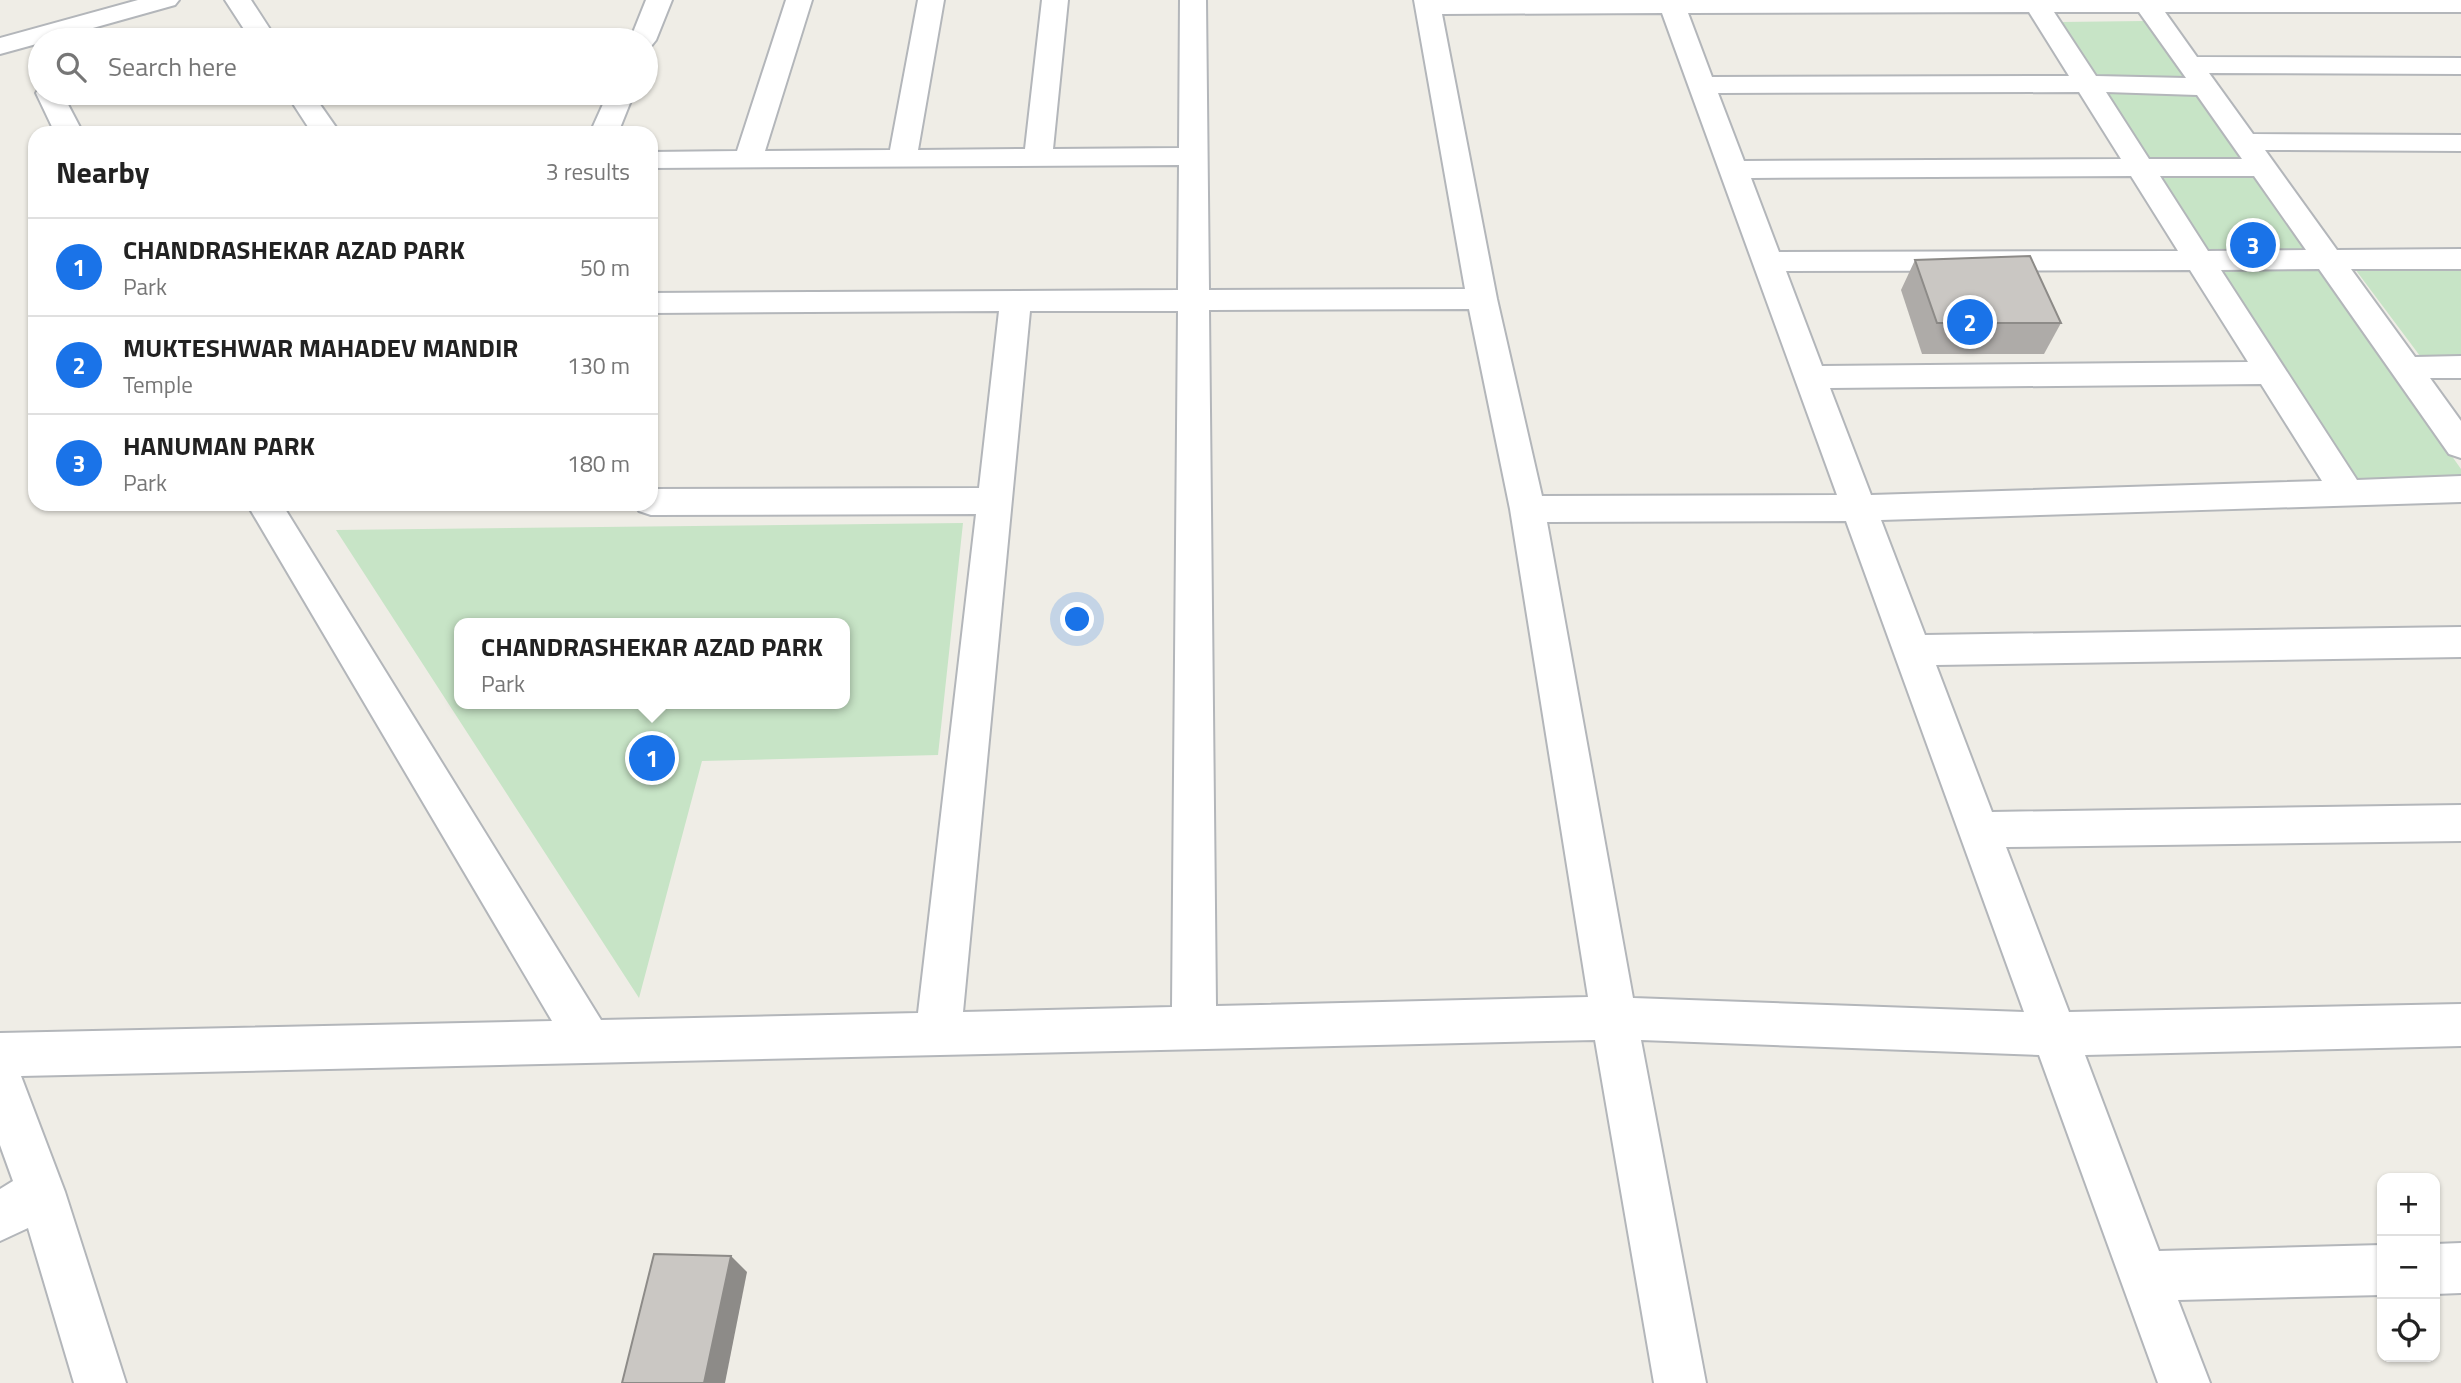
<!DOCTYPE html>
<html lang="en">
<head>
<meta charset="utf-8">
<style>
  body { margin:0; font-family:"Titillium Web",sans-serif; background:#f2f2f2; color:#222 }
  .controls { position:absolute; right:21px; bottom:21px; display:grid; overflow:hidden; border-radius:14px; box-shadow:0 2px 5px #0004 }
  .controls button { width:63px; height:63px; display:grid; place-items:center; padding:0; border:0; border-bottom:2px solid #e0e0e0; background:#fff; color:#222; font:35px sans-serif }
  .you { position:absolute; left:1078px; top:620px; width:24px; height:24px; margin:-18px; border:5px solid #fff; border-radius:50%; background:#1a73e8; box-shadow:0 0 0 10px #1a73e833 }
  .badge { display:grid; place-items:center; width:46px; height:46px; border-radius:50%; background:#1a73e8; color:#fff; font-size:23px; font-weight:700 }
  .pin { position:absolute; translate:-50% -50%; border:4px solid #fff; box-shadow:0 2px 7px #0006 }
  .popup { position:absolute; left:454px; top:618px; width:396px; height:91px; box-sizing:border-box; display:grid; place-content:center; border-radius:14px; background:#fff; filter:drop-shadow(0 2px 5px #0005); font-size:23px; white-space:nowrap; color:#767676 }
  .popup b { font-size:26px; color:#222 }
  .popup::after { content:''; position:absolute; left:50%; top:100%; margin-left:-14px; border:14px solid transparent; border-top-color:#fff }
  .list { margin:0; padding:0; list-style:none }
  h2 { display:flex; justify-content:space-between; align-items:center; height:91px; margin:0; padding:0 28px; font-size:30px }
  h2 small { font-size:23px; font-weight:400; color:#767676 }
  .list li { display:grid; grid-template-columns:46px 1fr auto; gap:21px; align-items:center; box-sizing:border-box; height:98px; padding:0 28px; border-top:2px solid #e0e0e0 }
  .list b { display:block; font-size:26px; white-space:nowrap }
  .list p { margin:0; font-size:23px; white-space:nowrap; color:#767676 }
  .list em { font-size:23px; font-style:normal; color:#767676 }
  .icon { flex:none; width:38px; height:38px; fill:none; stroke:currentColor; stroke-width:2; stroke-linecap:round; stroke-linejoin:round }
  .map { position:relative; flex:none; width:2461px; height:1383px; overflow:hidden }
  .search { position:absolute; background:#fff; box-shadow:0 2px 5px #0004; left:28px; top:28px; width:630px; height:77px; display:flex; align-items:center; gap:18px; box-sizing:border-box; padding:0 24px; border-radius:38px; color:#767676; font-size:26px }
  .panel { position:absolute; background:#fff; box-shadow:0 2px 5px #0004; left:28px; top:126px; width:630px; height:385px; border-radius:21px }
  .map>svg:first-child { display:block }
</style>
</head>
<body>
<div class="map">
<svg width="2461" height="1383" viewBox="0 0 2461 1383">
  <rect width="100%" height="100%" fill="#efede6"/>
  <path fill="#c7e4c6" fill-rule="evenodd" d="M2145,21l316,448v9h-107l-294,-456z
    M2461,268v88h-41l-65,-87z
    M963,523l-25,232 -236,6 -63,237 -303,-468zM460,623h384v81h-384z"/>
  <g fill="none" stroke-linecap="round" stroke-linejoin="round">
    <defs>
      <path id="street" d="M138,0h41l-4,5 -125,35h-10v3l-40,11v-16z
        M225,0h26l26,40h-26z
        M646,0h26l-16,40 -4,5 -6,2v-7h-16z
        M786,0h26l-47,151 125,-1 28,-150h26l-26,150 107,-1 17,-149h26l-15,149 126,-1 1,-148h26l3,290 256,-1 -51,-289h1047v12h-296l32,45 264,1v16l-252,-1 44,61 208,1v16l-196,-1 72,100 124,-1v20h-110l64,88 46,-1v22h-31l31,43v37l-12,-4 -130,-185 -98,1 136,210 104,-4v26l-580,18 44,115 536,-8v30l-525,8 56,147 469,-7v36l-455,6 63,165 392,-8v42l-376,9 74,196 223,-6v50l-204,5 32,83h-52l-119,-328 -398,-15 65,343h-52l-59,-343 -1574,36 44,116 61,191h-52l-46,-155 -28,13v-52l13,-8 -13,-36v-112l552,-12 -305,-517h35l319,516 317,-7 58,-499 -325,1 -12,-4 -4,-7h16v-15l328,-1 20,-177 -348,2v-20l527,-3 1,-125 -528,3v-16l86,-1zM2029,12l40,64 -357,1 -24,-64zM2054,12h85l47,66 -90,-2zM1662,13l175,482 -295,1 -45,-197 -55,-285zM2079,92l42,67 -377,2 -26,-68zM2106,92l91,3 45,64h-93zM2131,176l47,75 -399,1 -28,-74zM2160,176h94l52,74 -98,1zM2190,270l58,92 -426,4 -36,-95zM1469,309l41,200 78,488 -372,9 -7,-696zM1030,311h148l-6,696 -209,5zM2261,384l61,97 -451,14 -41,-107zM1846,521l178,491 -391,-14 -86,-476z
        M40,87v6h22l21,40h-28l-19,-40z
        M286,93h26l28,40h-28z
        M608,93h26l-16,40h-28z
        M2461,1243v50l-26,1v-50z"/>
    </defs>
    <use href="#street" stroke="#b3b6ba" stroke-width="4"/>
    <use href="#street" fill="#fff" fill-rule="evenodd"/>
  </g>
  <path fill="#aeaba8" d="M1915,260l146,63 -17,31h-122l-21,-64z"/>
  <path fill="#8d8b88" d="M731,1256l16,16 -22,111h-21z"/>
  <path fill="#cac7c3" stroke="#8d8b88" stroke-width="2" d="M2030,256l31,67h-124l-22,-63z
    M654,1254l77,2 -27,127h-82z"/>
</svg>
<div class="controls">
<button>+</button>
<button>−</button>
<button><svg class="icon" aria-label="locate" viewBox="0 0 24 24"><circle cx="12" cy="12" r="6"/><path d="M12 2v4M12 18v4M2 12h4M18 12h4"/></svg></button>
</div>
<div class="you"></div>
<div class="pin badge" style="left:652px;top:758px">1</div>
<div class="popup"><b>CHANDRASHEKAR AZAD PARK</b>Park</div>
<div class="pin badge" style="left:1970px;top:322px">2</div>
<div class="pin badge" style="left:2253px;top:245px">3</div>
<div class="search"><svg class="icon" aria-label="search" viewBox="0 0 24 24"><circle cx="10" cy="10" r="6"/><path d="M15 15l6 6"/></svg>Search here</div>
<section class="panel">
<h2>Nearby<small>3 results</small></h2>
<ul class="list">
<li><span class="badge">1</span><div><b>CHANDRASHEKAR AZAD PARK</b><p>Park</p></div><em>50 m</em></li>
<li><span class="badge">2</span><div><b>MUKTESHWAR MAHADEV MANDIR</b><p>Temple</p></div><em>130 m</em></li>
<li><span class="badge">3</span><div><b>HANUMAN PARK</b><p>Park</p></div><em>180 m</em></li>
</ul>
</section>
</div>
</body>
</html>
